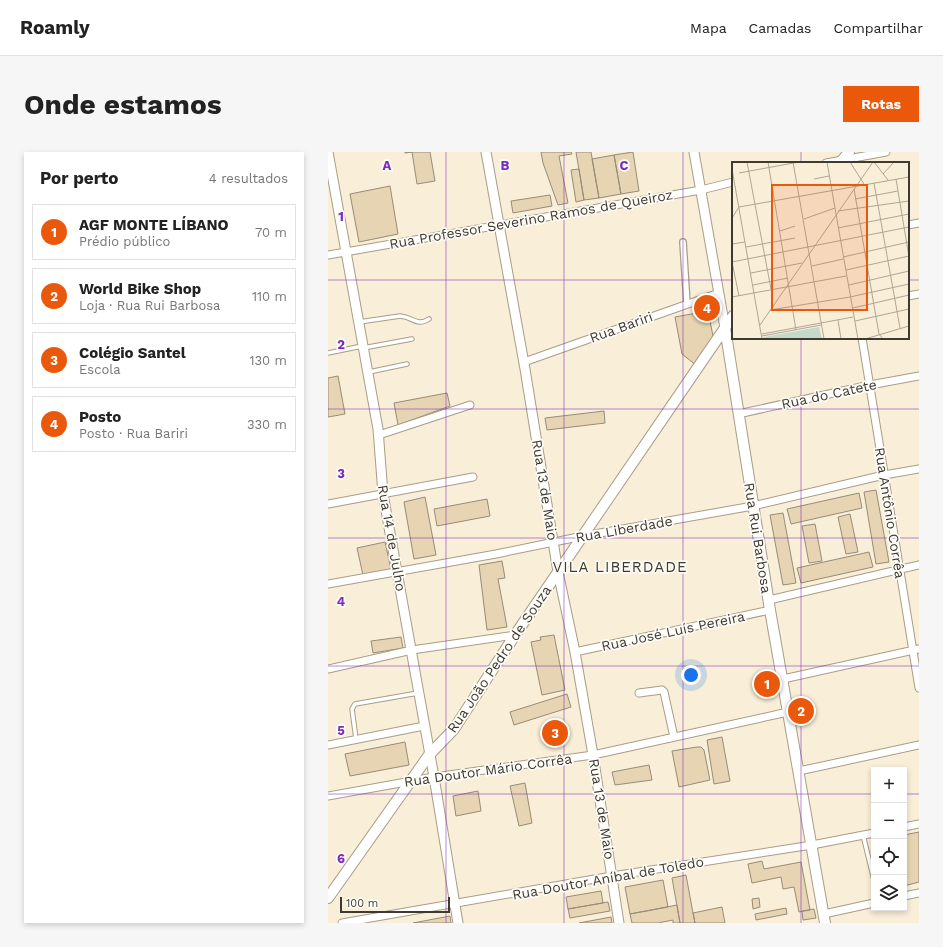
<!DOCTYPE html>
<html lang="pt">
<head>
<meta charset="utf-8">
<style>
  body { margin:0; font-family:"Work Sans",sans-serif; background:#f6f6f6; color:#222 }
  .controls { position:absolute; right:12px; bottom:12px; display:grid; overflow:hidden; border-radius:0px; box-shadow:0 2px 6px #0003 }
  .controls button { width:36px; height:36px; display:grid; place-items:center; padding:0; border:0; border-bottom:1px solid #e0e0e0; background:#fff; color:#222; font:20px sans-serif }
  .scale { position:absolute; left:12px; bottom:10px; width:110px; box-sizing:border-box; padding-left:4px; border:2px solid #3e3931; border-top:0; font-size:11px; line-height:14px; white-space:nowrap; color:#3e3931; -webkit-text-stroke:3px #fefcf7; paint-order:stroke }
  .you { position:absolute; left:363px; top:523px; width:14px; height:14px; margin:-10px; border:3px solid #fff; border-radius:50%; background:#1a73e8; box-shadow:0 0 0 6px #1a73e833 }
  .badge { display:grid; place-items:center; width:26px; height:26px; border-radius:50%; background:#ea580c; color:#fff; font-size:13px; font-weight:700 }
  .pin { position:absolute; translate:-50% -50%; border:2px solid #fff; box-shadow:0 1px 4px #0006 }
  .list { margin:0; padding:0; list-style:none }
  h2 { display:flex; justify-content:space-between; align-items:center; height:52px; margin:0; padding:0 16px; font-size:17px }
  h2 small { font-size:13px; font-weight:400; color:#767676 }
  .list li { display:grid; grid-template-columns:26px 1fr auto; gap:12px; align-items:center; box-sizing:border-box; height:56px; margin:0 8px 8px; padding:0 8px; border:1px solid #e0e0e0; border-radius:0px }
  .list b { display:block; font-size:15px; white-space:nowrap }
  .list p { margin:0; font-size:13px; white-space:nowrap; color:#767676 }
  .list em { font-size:13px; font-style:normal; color:#767676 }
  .icon { flex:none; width:22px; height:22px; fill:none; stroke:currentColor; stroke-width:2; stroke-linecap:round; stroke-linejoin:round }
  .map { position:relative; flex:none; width:591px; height:771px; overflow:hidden; border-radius:0px }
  header { display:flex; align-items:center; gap:24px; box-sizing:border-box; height:56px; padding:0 20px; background:#fff; border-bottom:1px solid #e0e0e0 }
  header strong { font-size:19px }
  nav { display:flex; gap:22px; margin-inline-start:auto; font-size:14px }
  .intro { display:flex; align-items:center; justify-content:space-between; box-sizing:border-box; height:96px; padding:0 24px }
  h1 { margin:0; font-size:28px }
  .button { padding:10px 18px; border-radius:0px; background:#ea580c; color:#fff; font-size:14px; font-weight:700 }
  main { display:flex; gap:24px; padding:0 24px }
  aside { flex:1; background:#fff; border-radius:0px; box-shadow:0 2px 6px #0003 }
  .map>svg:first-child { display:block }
</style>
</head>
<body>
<header>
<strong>Roamly</strong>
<nav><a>Mapa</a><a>Camadas</a><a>Compartilhar</a></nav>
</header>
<div class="intro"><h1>Onde estamos</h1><a class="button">Rotas</a></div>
<main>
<aside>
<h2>Por perto<small>4 resultados</small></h2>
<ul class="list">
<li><span class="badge">1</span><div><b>AGF MONTE LÍBANO</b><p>Prédio público</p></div><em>70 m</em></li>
<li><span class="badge">2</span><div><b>World Bike Shop</b><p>Loja · Rua Rui Barbosa</p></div><em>110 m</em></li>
<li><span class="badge">3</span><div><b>Colégio Santel</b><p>Escola</p></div><em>130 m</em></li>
<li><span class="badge">4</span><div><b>Posto</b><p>Posto · Rua Bariri</p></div><em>330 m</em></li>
</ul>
</aside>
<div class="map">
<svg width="591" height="771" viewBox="0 0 591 771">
  <rect width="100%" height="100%" fill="#f9eed8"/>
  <path fill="#e7d4b2" stroke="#968c78" d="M77,0h25l5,29 -18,3 -5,-32 -7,1z
    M213,0h30l1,2 -13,2 9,47 -10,2 -15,-42z
    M248,0h15l8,46 -15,2z
    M305,0l6,39 -18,3 -7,-39z
    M286,3l7,39 -22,4 -7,-39z
    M251,17l5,31 -8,2 -5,-32z
    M62,34l8,48 -39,8 -9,-48z
    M222,43l2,11 -39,7 -2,-12z
    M380,159l6,30 -17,25 -15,-12 -7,-37z
    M10,224l7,38 -17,3v-39z
    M119,241l3,13 -52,19 -4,-22z
    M276,259l1,12 -58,7 -2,-12z
    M548,338l13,72 -13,2 -12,-72z
    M531,341l3,15 -71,16 -4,-15z
    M97,345l11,58 -22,4 -10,-57z
    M159,347l3,17 -53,10 -3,-17z
    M455,361l13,70 -13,2 -13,-70z
    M522,362l8,38 -12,2 -8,-37z
    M487,372l7,37 -13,2 -7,-37z
    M57,390l6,27 -28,6 -6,-27z
    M541,400l4,15 -72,16 -4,-15z
    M174,409l3,17 -7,1 9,48 -20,3 -8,-65z
    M226,483l11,55 -23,5 -11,-53 10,-2 -1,-3z
    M73,485l2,11 -30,5 -2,-12z
    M239,542l4,13 -57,18 -4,-13z
    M394,585l8,44 -16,3 -7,-44z
    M77,590l4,23 -59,11 -5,-22z
    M369,595h4l3,3 6,30 -31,7 -7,-36z
    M321,613l3,15 -37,5 -3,-13z
    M197,631l7,40 -13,3 -9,-40z
    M150,639l3,20 -25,5 -3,-20z
    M591,680v50l-15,4v-51z
    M434,709l2,8 37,-7 9,48 -11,2 -5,-25 -11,2 -2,-12 -29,6 -4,-19z
    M358,723l7,38 2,10h-15l-8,-45z
    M335,728l5,27 -38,7 -5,-27z
    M273,739l2,12 -35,6 -2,-12z
    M431,746l1,9 -7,2 -1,-10z
    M280,750l2,9 -40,7 -2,-9z
    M349,753l3,18h-7v-3l-15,3h-26l-2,-9z
    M394,755l3,16h-30l-2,-10z
    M458,756l1,6 -31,6 -1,-6z
    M486,757l2,9 -13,2 -1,-9z
    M122,764l1,7h-38z
    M283,765l1,6h-33z"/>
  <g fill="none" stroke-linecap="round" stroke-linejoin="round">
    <defs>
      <path id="service" d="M31,170l41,-6c14,1 16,11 29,3
        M35,196l49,-9
        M0,201l34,-7
        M41,220l38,-8
        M28,587l-4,-30 3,-5 63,-11
        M535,683l11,45"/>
      <path id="pedestrian" d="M355,90l4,62"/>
      <path id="minor" d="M498,11l60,-11
        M580,73l11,-2
        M0,103l373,-65 32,-8
        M580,144l11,-2
        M534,186l57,350
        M196,210l195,-69
        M410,262l132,-29 49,-9
        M51,283l91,-30
        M0,352l145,-27
        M0,432l168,-30 87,-18 170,-30 131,-31 35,-6
        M441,448l150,-35
        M247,500l195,-42
        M0,517l84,-19 103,-15
        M455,527l136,-30
        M311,541l23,-3 2,2 10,45
        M0,593l96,-19
        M471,619l120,-26
        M0,644l106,-19 159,-22 195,-43
        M576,675l15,-3
        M576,744l15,-3
        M496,762l50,-11
        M14,771l270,-47 200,-31 62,-12"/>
      <path id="tertiary" d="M0,0l50,277 5,65 51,283 24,146
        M158,0l39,217 33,203 17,80 18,103 26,168
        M366,0l31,176"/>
      <path id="secondary" d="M512,11l9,-11
        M397,176l45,282 55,313
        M0,746l101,-143 25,-26 61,-94 218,-319"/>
    </defs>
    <use href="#service" stroke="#a89d88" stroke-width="5.5"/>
    <use href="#pedestrian" stroke="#a89d88" stroke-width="8"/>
    <use href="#minor" stroke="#a89d88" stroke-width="9"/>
    <use href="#tertiary" stroke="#a89d88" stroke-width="11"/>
    <use href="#secondary" stroke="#a89d88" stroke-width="12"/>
    <use href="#service" stroke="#fff" stroke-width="3.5"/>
    <use href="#pedestrian" stroke="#fff" stroke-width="5.5"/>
    <use href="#minor" stroke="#fff" stroke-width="7"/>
    <use href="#tertiary" stroke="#fff" stroke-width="9"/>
    <use href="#secondary" stroke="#fff" stroke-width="10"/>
  </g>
  <path fill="none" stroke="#7b2cbf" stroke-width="1" stroke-opacity="0.55" d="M118,0v771M236,0v771M355,0v771M473,0v11M0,128h405M580,128h11M473,186v585M0,257h591M0,386h591M0,514h591M0,642h546M576,642h15"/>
  <g text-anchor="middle" stroke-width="3.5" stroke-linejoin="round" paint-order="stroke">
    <g font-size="14" fill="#3e3931" stroke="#fefcf7">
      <text transform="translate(203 67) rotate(-10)" y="5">Rua Professor Severino Ramos de Queiroz</text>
      <text transform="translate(293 175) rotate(-20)" y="5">Rua Bariri</text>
      <text transform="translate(501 242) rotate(-12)" y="5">Rua do Catete</text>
      <text transform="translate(217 338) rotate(81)" y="5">Rua 13 de Maio</text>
      <text transform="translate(562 361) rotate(81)" y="5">Rua Antônio Corrêa</text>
      <text transform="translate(296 377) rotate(-10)" y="5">Rua Liberdade</text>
      <text transform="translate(64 386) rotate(80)" y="5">Rua 14 de Julho</text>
      <text transform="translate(430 386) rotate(81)" y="5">Rua Rui Barbosa</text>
      <text transform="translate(345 479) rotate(-12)" y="5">Rua José Luís Pereira</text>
      <text transform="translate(171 507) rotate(-56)" y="5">Rua João Pedro de Souza</text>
      <text transform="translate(160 618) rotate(-8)" y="5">Rua Doutor Mário Corrêa</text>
      <text transform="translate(274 657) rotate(81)" y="5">Rua 13 de Maio</text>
      <text transform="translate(280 726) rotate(-10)" y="5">Rua Doutor Aníbal de Toledo</text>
    </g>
    <g font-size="15" letter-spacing="1" fill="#3e3931" stroke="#fefcf7">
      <text x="292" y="420">VILA LIBERDADE</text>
    </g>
  </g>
  <g transform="translate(404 10)">
    <rect width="177" height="177" fill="#f9eed8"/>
    <path d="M87,165l3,12h-59l1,-2z" fill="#c2dac7"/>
    <path fill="none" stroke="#aea695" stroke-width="1" d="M15,0l24,127M36,0l28,168M61,0l31,177M95,0l9,52M118,0l14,22M142,0l14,18M0,7l30,170M7,11l60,-11M151,12l11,-12M82,17l15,-3M164,17l13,78M142,21l26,145M122,27l22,128 3,17 4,5M123,37l43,-8M106,49l71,-10M104,52l22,125M0,56l7,-11 170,-30M72,57l31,-11M106,66l71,-14M48,69l15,-5M0,82l13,-2M14,85l49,-9M111,95l66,-15M0,100l177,-35M0,100l7,34M80,104l31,-7M114,108l63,-14M19,111l51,-10M21,123l35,-7M117,123l60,-14M0,135l114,-21M121,146l56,-13M38,148l80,-13 59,-13M106,158l3,19M123,159l54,-12M28,163l113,-163M30,172l91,-17M30,174l59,-11M133,177l44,-13"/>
    <path fill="#e8590c" fill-opacity="0.15" stroke="#e8590c" stroke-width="2" d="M40,23h95v125h-95z"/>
    <rect width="177" height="177" fill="none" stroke="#3e3931" stroke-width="2"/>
  </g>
  <g font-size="13" text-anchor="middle" font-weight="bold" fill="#7b2cbf" stroke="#fefcf7" stroke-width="3.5" stroke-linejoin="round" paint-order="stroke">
    <text x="59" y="18">A</text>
    <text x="177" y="18">B</text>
    <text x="296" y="18">C</text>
    <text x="13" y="69">1</text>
    <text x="13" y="197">2</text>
    <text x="13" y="326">3</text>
    <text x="13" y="454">4</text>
    <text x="13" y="583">5</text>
    <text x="13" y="711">6</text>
  </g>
</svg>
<div class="controls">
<button>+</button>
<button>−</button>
<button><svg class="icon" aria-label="locate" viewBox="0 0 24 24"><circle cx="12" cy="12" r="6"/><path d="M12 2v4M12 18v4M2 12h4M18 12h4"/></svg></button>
<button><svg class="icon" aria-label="layers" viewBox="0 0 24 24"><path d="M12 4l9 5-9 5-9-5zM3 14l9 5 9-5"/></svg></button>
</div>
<div class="scale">100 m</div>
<div class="you"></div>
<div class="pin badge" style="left:439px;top:532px">1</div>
<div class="pin badge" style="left:473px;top:559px">2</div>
<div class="pin badge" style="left:227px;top:581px">3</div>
<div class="pin badge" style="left:379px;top:156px">4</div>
</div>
</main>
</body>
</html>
